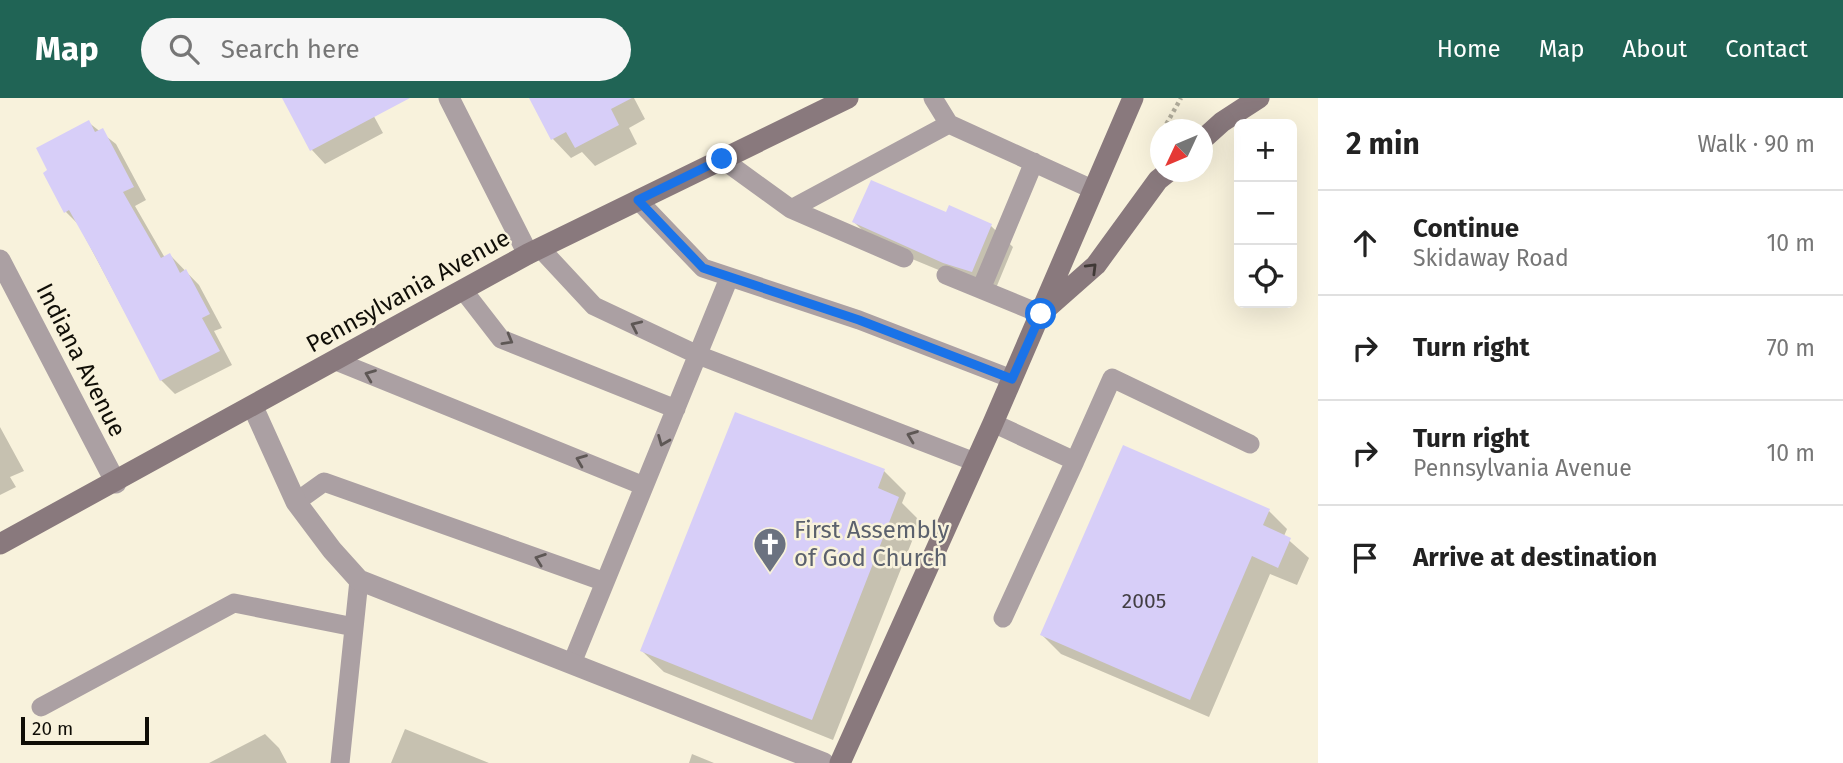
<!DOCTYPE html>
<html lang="en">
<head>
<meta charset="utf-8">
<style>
  body { margin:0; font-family:"Fira Sans",sans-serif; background:#f6f6f6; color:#222 }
  .controls { position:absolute; right:21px; top:21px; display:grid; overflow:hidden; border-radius:10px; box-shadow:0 7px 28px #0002 }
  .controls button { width:63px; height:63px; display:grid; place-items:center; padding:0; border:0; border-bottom:2px solid #e0e0e0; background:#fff; color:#222; font:35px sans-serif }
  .compass { position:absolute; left:1150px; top:21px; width:63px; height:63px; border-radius:50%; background:#fff; box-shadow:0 7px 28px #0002; rotate:226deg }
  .scale { position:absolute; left:21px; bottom:18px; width:128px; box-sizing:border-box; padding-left:7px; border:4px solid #100e07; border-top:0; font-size:19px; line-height:24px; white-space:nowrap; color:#100e07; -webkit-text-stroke:5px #f8f2dc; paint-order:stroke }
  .stop { position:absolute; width:21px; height:21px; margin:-16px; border:5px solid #1a73e8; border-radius:50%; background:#fff }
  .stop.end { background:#1a73e8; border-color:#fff; box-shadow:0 2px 7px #0008 }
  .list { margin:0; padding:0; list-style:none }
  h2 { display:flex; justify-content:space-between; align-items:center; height:91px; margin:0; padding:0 28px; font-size:30px }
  h2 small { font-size:23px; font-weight:400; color:#767676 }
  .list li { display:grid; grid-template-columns:46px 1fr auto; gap:21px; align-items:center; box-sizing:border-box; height:105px; padding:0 28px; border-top:2px solid #e0e0e0 }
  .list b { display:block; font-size:26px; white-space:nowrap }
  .list p { margin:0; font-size:23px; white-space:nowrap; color:#767676 }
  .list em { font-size:23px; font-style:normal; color:#767676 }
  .icon { flex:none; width:38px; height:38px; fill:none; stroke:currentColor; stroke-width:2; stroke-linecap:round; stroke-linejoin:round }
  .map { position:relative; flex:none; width:1318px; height:665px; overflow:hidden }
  header { display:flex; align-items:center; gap:42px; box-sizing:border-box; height:98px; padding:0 35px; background:#206455; color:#fff }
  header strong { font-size:33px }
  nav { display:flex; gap:38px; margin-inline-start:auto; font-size:24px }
  .search { width:490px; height:63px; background:#f6f6f6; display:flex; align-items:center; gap:18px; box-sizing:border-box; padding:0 24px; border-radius:38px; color:#767676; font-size:26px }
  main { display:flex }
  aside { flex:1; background:#fff }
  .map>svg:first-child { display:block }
</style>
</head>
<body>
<header>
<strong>Map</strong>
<div class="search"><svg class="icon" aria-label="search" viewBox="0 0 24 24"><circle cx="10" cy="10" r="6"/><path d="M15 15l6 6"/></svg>Search here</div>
<nav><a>Home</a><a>Map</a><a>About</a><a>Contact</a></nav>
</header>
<main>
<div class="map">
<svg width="1318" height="665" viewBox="0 0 1318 665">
  <rect width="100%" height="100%" fill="#f8f2dc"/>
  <path fill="#0003" d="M284,0h80l19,35 -58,31 -13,-14z
    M531,0h103l11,21 -16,9 8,16 -42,22 -13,-14 -11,6 -18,-19z
    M88,24l28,22 30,56 -11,6 30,52 5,-3 29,30 23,43 -8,3 18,34 -57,29 -14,-14 -83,-156 -12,-12z
    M947,116l44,12 22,21 -19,46 -118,-49 -22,-22z
    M0,329l24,44 -14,6 6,10 -16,8z
    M884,373l22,22 -4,10 18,18 -87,219 -169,-68 -22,-21z
    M1269,413l18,18 -3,7 25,22 -12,27 -27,-11 -61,143 -148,-63 -19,-19z
    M405,631l84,34h-98z
    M265,636l14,14 8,15h-78z
    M692,656l22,9h-25z"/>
  <path fill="#d7cef8" d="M282,0h128l-100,53z
    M529,0h103l-21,11 8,16 -44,23 -9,-16 -15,8z
    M89,22l6,12 8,-4 31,59 -11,5 38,66 9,-5 10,20 6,-4 24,45 -8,4 18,33 -60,30 -65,-125 -26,-46 -5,3 -21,-40 4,-3 -11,-22z
    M871,82l75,32 3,-7 43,19 -20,48 -29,-9 -91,-41z
    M735,314l150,57 -7,19 21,9 -87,223 -172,-69z
    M1123,347l147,64 -7,16 28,13 -13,30 -26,-12 -62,144 -150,-65z"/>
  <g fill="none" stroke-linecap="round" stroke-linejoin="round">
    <path stroke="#b2ad9c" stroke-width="4.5" stroke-dasharray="3.5 3.5" stroke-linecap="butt" d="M1163,32l18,-32
      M1160,35v4"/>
    <path stroke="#aba0a3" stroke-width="19" d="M933,0l16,26 145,66
      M722,61l69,50 158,-85
      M638,102l65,68 156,52 153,59
      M791,111l113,49
      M540,150l54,58 104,49 277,107
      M946,177l95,39
      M981,191l53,-127
      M463,192l38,49 175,70
      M336,263l308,125
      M993,325l82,38 37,-83 138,66
      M296,404l28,-20 281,100
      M1003,520l72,-157
      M572,565l157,-385
      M41,609l193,-104 120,24
      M340,665l19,-183"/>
    <path stroke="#aba0a3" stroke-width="21" d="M449,0l79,156
      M0,162l116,223
      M253,309l43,95 36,48 27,30 465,183"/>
    <path stroke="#89797d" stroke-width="21" d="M1202,42l20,-18 37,-24
      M1045,212l51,-45 62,-85 10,-8
      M0,446l528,-290 320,-156
      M840,665l153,-340 140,-325"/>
  </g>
  <defs><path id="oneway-chevron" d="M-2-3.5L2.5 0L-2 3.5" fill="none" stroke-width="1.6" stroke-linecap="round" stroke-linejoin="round" transform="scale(1.75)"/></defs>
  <use stroke="#403936" href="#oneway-chevron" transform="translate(1092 170) rotate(-45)"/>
  <g stroke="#5e5755">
    <use href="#oneway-chevron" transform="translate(636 228) rotate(-155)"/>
    <use href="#oneway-chevron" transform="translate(508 242) rotate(30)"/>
    <use href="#oneway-chevron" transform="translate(370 277) rotate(-158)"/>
    <use href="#oneway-chevron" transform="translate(912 338) rotate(-159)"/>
    <use href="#oneway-chevron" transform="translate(663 343) rotate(112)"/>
    <use href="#oneway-chevron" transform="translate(581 362) rotate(-158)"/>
    <use href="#oneway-chevron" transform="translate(540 461) rotate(-160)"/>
  </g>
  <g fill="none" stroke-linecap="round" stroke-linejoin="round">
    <path stroke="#1a73e8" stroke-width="9" d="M722,61l-84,41 65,68 156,52 153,59 29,-65"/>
  </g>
  <defs>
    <symbol id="church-pin" viewBox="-11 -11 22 30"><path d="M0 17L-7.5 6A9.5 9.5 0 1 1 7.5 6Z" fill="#6b7280" stroke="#f8f2dc"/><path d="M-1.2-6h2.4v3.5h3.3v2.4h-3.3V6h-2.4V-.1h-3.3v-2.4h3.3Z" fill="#fff"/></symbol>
  </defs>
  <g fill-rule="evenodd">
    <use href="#church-pin" x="751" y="427" width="38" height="52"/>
  </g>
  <g text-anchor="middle" stroke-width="5" stroke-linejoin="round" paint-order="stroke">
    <g font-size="21" fill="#423e43">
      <text x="1144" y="510">2005</text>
    </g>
    <g font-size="24" fill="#100e07" stroke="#f8f2dc">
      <text transform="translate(408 193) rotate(-29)" y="8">Pennsylvania Avenue</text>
      <text transform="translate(81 262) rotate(63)" y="8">Indiana Avenue</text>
    </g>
    <g font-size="24" fill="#5b616d" stroke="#f8f2dc" text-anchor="start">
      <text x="794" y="440">First Assembly<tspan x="794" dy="28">of God Church</tspan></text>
    </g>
  </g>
</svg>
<div class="controls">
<button>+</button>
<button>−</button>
<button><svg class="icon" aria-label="locate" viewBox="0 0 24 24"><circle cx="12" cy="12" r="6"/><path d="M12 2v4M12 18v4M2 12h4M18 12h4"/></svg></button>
</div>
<svg class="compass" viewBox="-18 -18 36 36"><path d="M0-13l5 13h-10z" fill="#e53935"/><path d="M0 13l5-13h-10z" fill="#767676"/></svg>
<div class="scale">20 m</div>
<div class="stop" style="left:1041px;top:216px"></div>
<div class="stop end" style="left:722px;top:61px"></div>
</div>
<aside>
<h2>2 min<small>Walk · 90 m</small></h2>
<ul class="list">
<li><svg class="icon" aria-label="ahead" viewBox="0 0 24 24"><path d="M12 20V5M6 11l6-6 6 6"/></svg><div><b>Continue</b><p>Skidaway Road</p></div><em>10 m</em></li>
<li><svg class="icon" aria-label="right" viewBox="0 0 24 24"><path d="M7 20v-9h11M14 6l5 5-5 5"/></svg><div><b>Turn right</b></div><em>70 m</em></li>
<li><svg class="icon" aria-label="right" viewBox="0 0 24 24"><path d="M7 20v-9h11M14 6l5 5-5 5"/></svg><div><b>Turn right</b><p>Pennsylvania Avenue</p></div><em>10 m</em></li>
<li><svg class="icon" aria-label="arrive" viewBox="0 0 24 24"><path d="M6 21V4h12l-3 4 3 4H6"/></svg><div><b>Arrive at destination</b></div></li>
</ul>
</aside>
</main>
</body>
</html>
